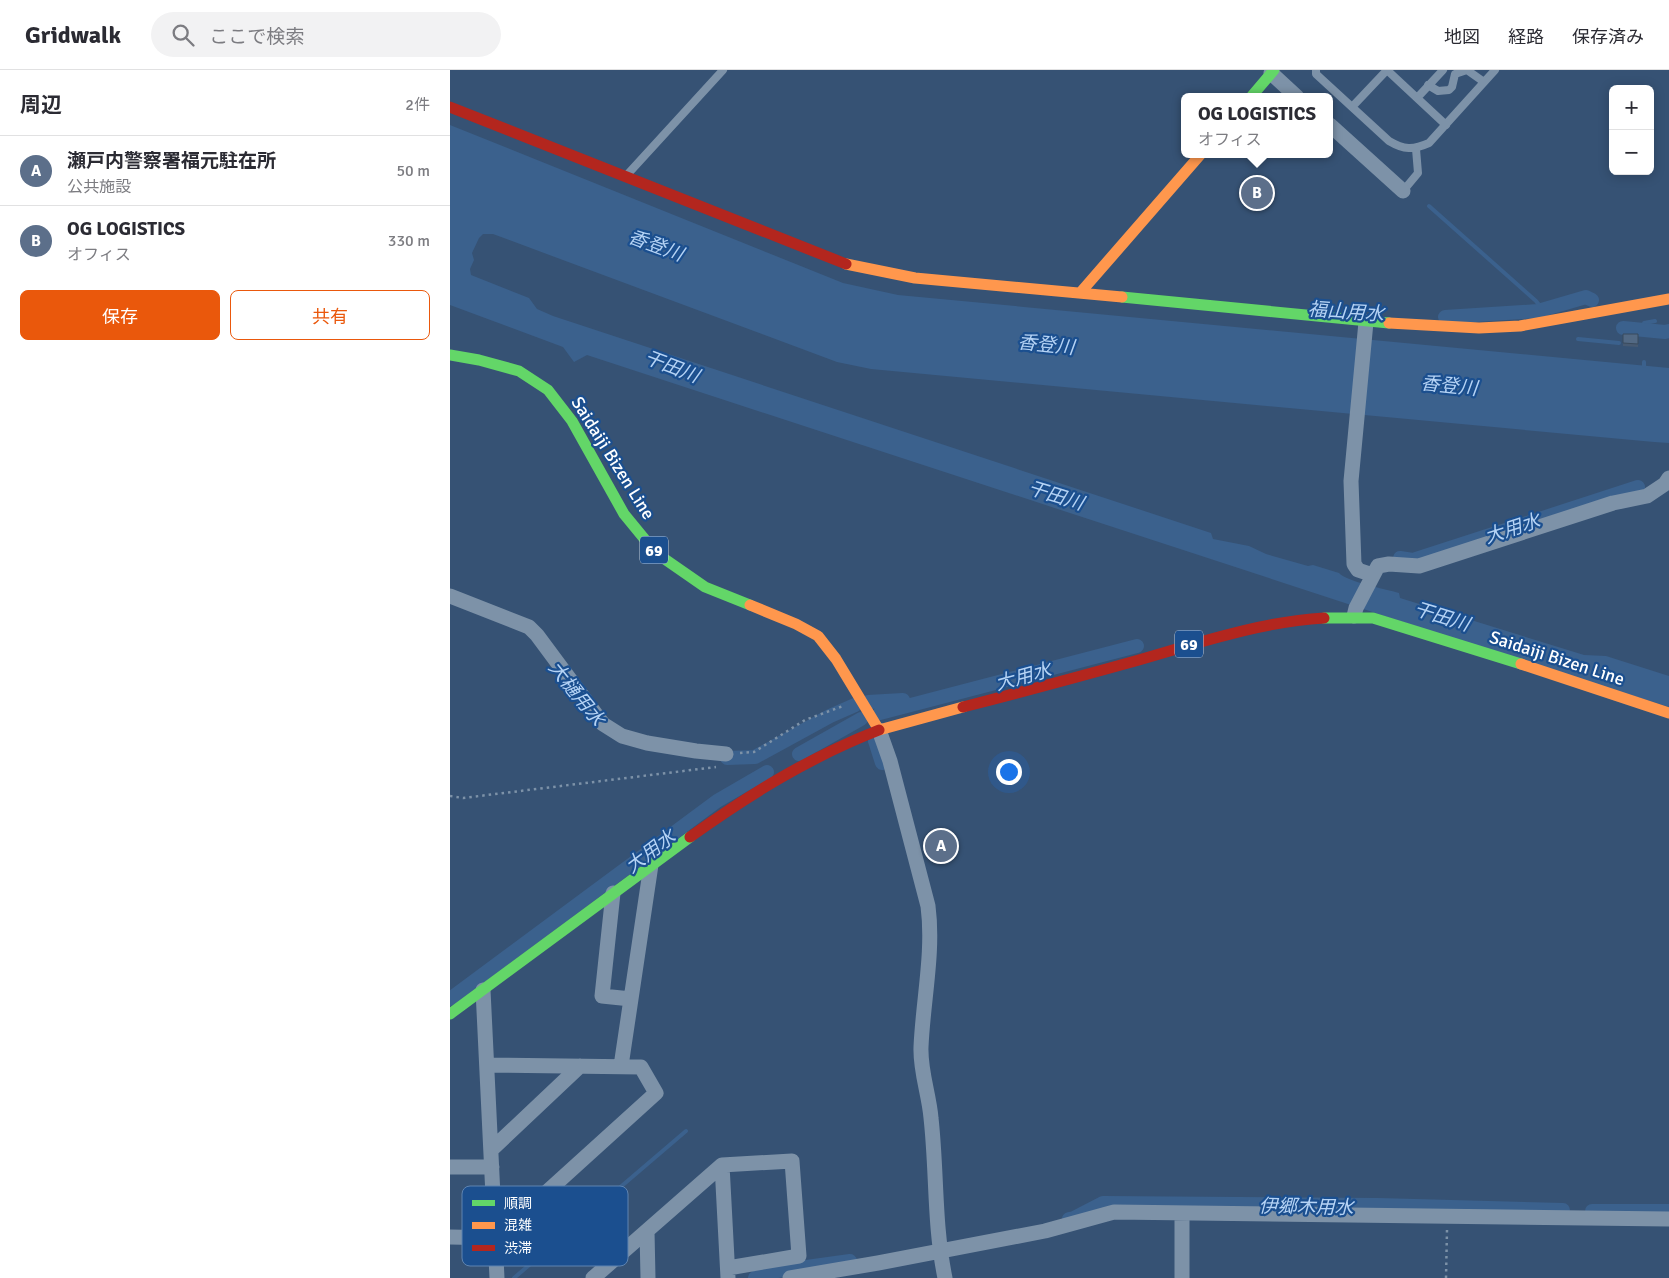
<!DOCTYPE html>
<html lang="ja">
<head>
<meta charset="utf-8">
<style>
  body { margin:0; font-family:Signika,"Noto Sans JP",sans-serif; background:#f2f2f3; color:#2b2b33 }
  .controls { position:absolute; right:15px; top:15px; display:grid; overflow:hidden; border-radius:8px; box-shadow:0 2px 12px #0003 }
  .controls button { width:45px; height:45px; display:grid; place-items:center; padding:0; border:0; border-bottom:1px solid #e1e1e2; background:#fff; color:#2b2b33; font:25px sans-serif }
  .you { position:absolute; left:558px; top:701px; width:18px; height:18px; margin:-12px; border:4px solid #fff; border-radius:50%; background:#1a73e8; box-shadow:0 0 0 8px #1a73e833 }
  .badge { display:grid; place-items:center; width:32px; height:32px; border-radius:50%; background:#ea580c; color:#fff; font-size:16px; font-weight:700 }
  .pin { position:absolute; translate:-50% -50%; border:2px solid #fff; box-shadow:0 1px 5px #0006 }
  .popup { position:absolute; left:731px; top:23px; width:152px; height:65px; box-sizing:border-box; display:grid; place-content:center; border-radius:8px; background:#fff; filter:drop-shadow(0 1px 4px #0005); font-size:16px; white-space:nowrap; color:#7c7c81 }
  .popup b { font-size:19px; color:#2b2b33 }
  .popup::after { content:''; position:absolute; left:50%; top:100%; margin-left:-10px; border:10px solid transparent; border-top-color:#fff }
  .list { margin:0; padding:0; list-style:none }
  h2 { display:flex; justify-content:space-between; align-items:center; height:65px; margin:0; padding:0 20px; font-size:21px }
  h2 small { font-size:16px; font-weight:400; color:#7c7c81 }
  .list li { display:grid; grid-template-columns:32px 1fr auto; gap:15px; align-items:center; box-sizing:border-box; height:70px; padding:0 20px; border-top:1px solid #e1e1e2 }
  .list b { display:block; font-size:19px; white-space:nowrap }
  .list p { margin:0; font-size:16px; white-space:nowrap; color:#7c7c81 }
  .list em { font-size:16px; font-style:normal; color:#7c7c81 }
  .actions { display:flex; gap:10px; padding:15px 20px }
  .actions a { flex:1; padding:11px 0; border:1px solid #ea580c; border-radius:8px; text-align:center; font-size:18px; color:#ea580c }
  .actions .main { background:#ea580c; color:#fff }
  .icon { flex:none; width:28px; height:28px; fill:none; stroke:currentColor; stroke-width:2; stroke-linecap:round; stroke-linejoin:round }
  .map { position:relative; flex:none; width:1219px; height:1208px; overflow:hidden }
  header { display:flex; align-items:center; gap:30px; box-sizing:border-box; height:70px; padding:0 25px; background:#fff; border-bottom:1px solid #e1e1e2 }
  header strong { font-size:24px }
  nav { display:flex; gap:28px; margin-inline-start:auto; font-size:18px }
  .search { width:350px; height:45px; background:#f2f2f3; display:flex; align-items:center; gap:12px; box-sizing:border-box; padding:0 18px; border-radius:28px; color:#7c7c81; font-size:19px }
  main { display:flex }
  aside { flex:1; background:#fff }
  .map>svg:first-child { display:block }
</style>
</head>
<body>
<header>
<strong>Gridwalk</strong>
<div class="search"><svg class="icon" aria-label="search" viewBox="0 0 24 24"><circle cx="10" cy="10" r="6"/><path d="M15 15l6 6"/></svg>ここで検索</div>
<nav><a>地図</a><a>経路</a><a>保存済み</a></nav>
</header>
<main>
<aside>
<h2>周辺<small>2件</small></h2>
<ul class="list">
<li><span class="badge" style="background:#5c6f8a">A</span><div><b>瀬戸内警察署福元駐在所</b><p>公共施設</p></div><em>50 m</em></li>
<li><span class="badge" style="background:#5c6f8a">B</span><div><b>OG LOGISTICS</b><p>オフィス</p></div><em>330 m</em></li>
</ul>
<div class="actions"><a class="main">保存</a><a>共有</a></div>
</aside>
<div class="map">
<svg width="1219" height="1208" viewBox="0 0 1219 1208">
  <rect width="100%" height="100%" fill="#365274"/>
  <path fill="#3b618d" d="M0,55l393,158 55,12 771,73v75l-15,-1 -783,-73 -34,-7 -344,-128h-10l-4,4 -7,15 2,7 -4,9 1,6 58,23 8,11 16,7 658,217 2,6 36,7 17,8 42,12 5,-1 26,8c8,9 47,16 60,20l1,5 184,57 22,1 63,20v31l-217,-69 -865,-283 -13,7 -11,-15 -113,-42z"/>
  <g fill="none" stroke-linecap="round" stroke-linejoin="round">
    <path stroke="#3b618d" stroke-width="4" d="M979,136l107,95 10,13
      M1194,256v-3l11,-2
      M1128,269l41,4
      M1194,296v-4
      M64,1208l172,-147"/>
    <path stroke="#3b618d" stroke-width="14" d="M995,247l93,-6 48,-14 6,3
      M1173,258l42,4 4,-1
      M950,488l13,2 225,-73
      M418,632l35,-2
      M430,643l257,-67
      M425,671l7,22
      M349,684l62,-35
      M277,688l28,-1 75,-41 25,-11
      M0,929l267,-198 50,-29
      M1142,1141h77
      M619,1149l5,-1 29,-15 275,2 185,5
      M305,1208l8,-5 87,-12"/>
    <path stroke="#7d92a8" stroke-width="2.5" stroke-dasharray="2.5 4" stroke-linecap="butt" d="M290,683l14,-1 51,-32 38,-14
      M0,726l13,2 253,-31
      M996,1208l1,-48"/>
    <path stroke="#7d92a8" stroke-width="8" d="M866,0v4l73,67c15,9 24,9 40,2l66,-73
      M937,0l59,55
      M978,15l10,6 11,-1 3,-3 3,-13 12,-4 17,12
      M967,28l26,-28
      M902,37l35,-37
      M176,106l97,-106
      M953,121l15,-18 -2,-24"/>
    <path stroke="#7d92a8" stroke-width="15" d="M821,3l26,24
      M880,55l73,66
      M916,252l-15,159 3,83 4,6 15,5
      M0,526l79,31 8,8 66,89 19,12 25,7 49,8 30,3
      M904,546l2,-8 22,-42 11,-2 30,2 194,-63 34,-7 18,-12 4,-6
      M429,660l11,31 38,145c6,46 -5,94 -7,141 -1,24 8,47 10,71 6,54 3,107 14,160
      M163,823l-11,103 29,3
      M33,920l14,288
      M171,996l30,-201
      M41,1080l89,-84
      M272,1095l6,113
      M0,1097h42
      M732,1143v65
      M197,1161l1,47
      M0,1167l46,1 160,-145 -15,-26 -154,-2
      M143,1208l129,-113 70,-4 7,95 -71,12
      M340,1208l88,-15 167,-32 69,-19 555,7"/>
    <path stroke="#63d668" stroke-width="11" d="M801,27l23,-27
      M672,227l267,26
      M0,285l29,5 40,11 29,19 24,31 52,93 32,39 49,34 45,18
      M874,548h49l148,46
      M0,944l240,-177"/>
    <path stroke="#ff974d" stroke-width="11" d="M396,194l69,14 207,19
      M630,223l121,-139
      M939,253l90,5 41,-2 149,-27
      M300,535l46,19 22,12 18,23 43,71 84,-23
      M1071,594l148,49"/>
    <path stroke="#b3261e" stroke-width="11" d="M0,37l396,157
      M513,637c55,-14 111,-29 165,-44 64,-18 129,-41 196,-45
      M240,767c60,-43 120,-80 189,-107"/>
  </g>
  <path fill="#475a72" d="M1173,264h15v13l-15,-1z"/>
  <path fill="#526984" stroke="#394a5c" d="M1173,264h15v10l-15,-1z"/>
  <g text-anchor="middle" stroke-width="4.5" stroke-linejoin="round" paint-order="stroke">
    <g fill="#1b4f8f" stroke="#bbcadd" stroke-width="1">
      <rect x="190" y="466.5" width="28" height="27" rx="4"/>
      <rect x="725" y="560.5" width="28" height="27" rx="4"/>
    </g>
    <g font-size="16" font-weight="bold" fill="#fff">
      <text x="204" y="486">69</text>
      <text x="739" y="580">69</text>
    </g>
    <g font-size="18" fill="#fff" stroke="#1b4f8f">
      <text transform="translate(163 388) rotate(58)" y="6">Saidaiji Bizen Line</text>
      <text transform="translate(1107 588) rotate(18)" y="6">Saidaiji Bizen Line</text>
    </g>
    <g font-size="19" font-style="italic" fill="#b5d3f5" stroke="#1b4f8f">
      <text transform="translate(206 175) rotate(20)" y="7">香登川</text>
      <text transform="translate(896 241) rotate(4)" y="7">福山用水</text>
      <text transform="translate(596 274) rotate(6)" y="7">香登川</text>
      <text transform="translate(222 296) rotate(21)" y="7">干田川</text>
      <text transform="translate(999 315) rotate(6)" y="7">香登川</text>
      <text transform="translate(606 425) rotate(17)" y="7">干田川</text>
      <text transform="translate(1062 458) rotate(-18)" y="7">大用水</text>
      <text transform="translate(992 546) rotate(17)" y="7">干田川</text>
      <text transform="translate(573 606) rotate(-15)" y="7">大用水</text>
      <text transform="translate(127 623) rotate(51)" y="7">大樋用水</text>
      <text transform="translate(200 781) rotate(-37)" y="7">大用水</text>
      <text transform="translate(856 1136) rotate(1)" y="7">伊郷木用水</text>
    </g>
  </g>
  <rect x="12" y="1116" width="166" height="80" rx="8" fill="#1b4f8f" stroke="#5f84b1" stroke-width="1"/>
  <rect x="22" y="1130" width="23" height="6" fill="#63d668"/>
  <rect x="22" y="1152" width="23" height="7" fill="#ff974d"/>
  <rect x="22" y="1175" width="23" height="6" fill="#b3261e"/>
  <g font-size="14" fill="#fff">
    <text x="54" y="1138">順調</text>
    <text x="54" y="1160">混雑</text>
    <text x="54" y="1183">渋滞</text>
  </g>
</svg>
<div class="controls">
<button>+</button>
<button>−</button>
</div>
<div class="you"></div>
<div class="pin badge" style="left:491px;top:776px;background:#5c6f8a">A</div>
<div class="pin badge" style="left:807px;top:123px;background:#5c6f8a">B</div>
<div class="popup"><b>OG LOGISTICS</b>オフィス</div>
</div>
</main>
</body>
</html>
